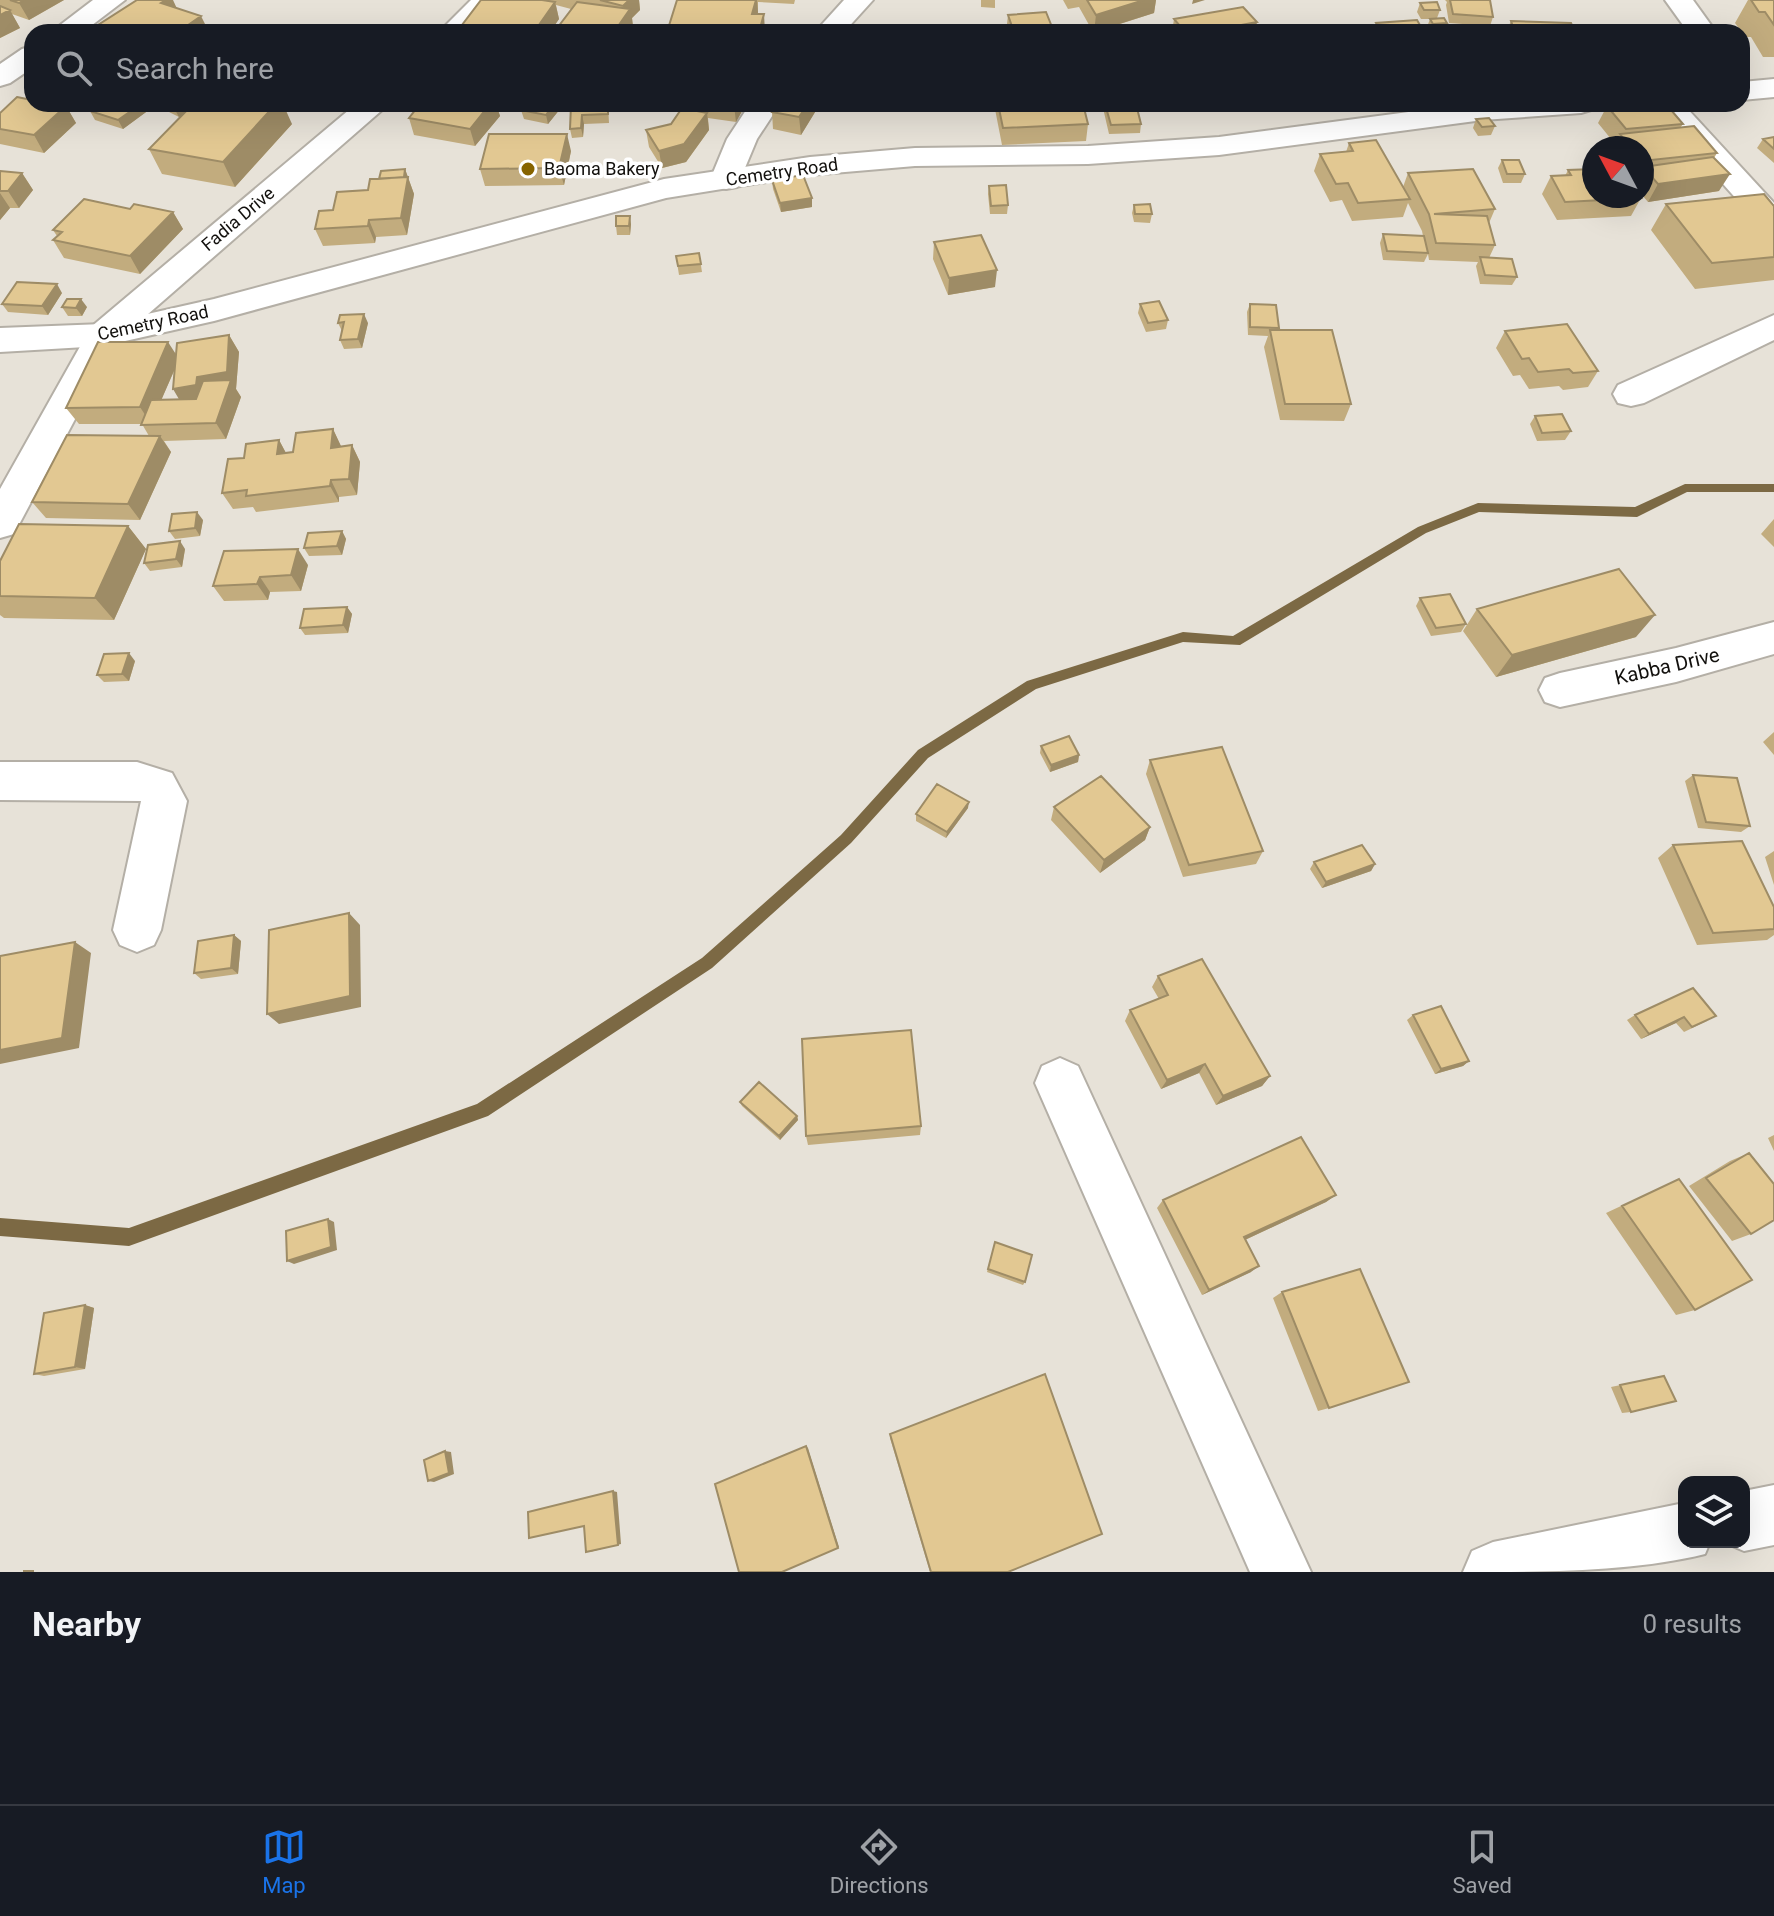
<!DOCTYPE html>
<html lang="en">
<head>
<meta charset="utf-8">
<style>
  body { margin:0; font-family:Roboto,sans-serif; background:#20242c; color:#f1f3f6 }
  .controls { position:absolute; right:24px; bottom:24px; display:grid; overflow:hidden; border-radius:16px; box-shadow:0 8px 32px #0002 }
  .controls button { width:72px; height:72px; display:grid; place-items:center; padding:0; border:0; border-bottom:2px solid #363941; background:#171b24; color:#f1f3f6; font:40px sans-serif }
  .compass { position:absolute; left:1582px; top:136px; width:72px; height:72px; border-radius:50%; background:#171b24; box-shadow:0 8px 32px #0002; rotate:311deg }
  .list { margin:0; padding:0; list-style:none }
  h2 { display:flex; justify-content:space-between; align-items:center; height:104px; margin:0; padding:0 32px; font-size:34px }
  h2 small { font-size:26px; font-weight:400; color:#9ea1a6 }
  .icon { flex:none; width:44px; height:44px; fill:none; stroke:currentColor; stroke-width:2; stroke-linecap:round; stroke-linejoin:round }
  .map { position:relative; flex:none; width:1774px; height:1572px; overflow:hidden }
  .search { position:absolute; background:#171b24; box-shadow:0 8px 32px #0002; left:24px; right:24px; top:24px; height:88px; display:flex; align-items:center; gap:20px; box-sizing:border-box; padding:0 28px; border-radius:24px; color:#9ea1a6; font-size:30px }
  .sheet { height:232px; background:#171b24 }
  nav { display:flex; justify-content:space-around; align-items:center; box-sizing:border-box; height:112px; border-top:2px solid #363941; background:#171b24; font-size:22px; color:#9ea1a6 }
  nav a { display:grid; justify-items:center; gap:4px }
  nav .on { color:#1a73e8 }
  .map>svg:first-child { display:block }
</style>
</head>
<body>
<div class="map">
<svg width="1774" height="1572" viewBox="0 0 1774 1572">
  <rect width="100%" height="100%" fill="#e7e2d8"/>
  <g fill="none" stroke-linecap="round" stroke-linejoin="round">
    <path fill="#7c6944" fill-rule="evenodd" d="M1685,484h89v8h-87l-50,25 -158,-5 -53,21 -186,112 -57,-3 -147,47 -108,69 -77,85 -139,125 -224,148 -359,130 -129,-10v-18l129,10 348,-124 225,-146 139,-123 77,-85 109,-69 156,-49 50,4 185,-109 60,-24 157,4z"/>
    <defs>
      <path id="street" d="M93,0h32l-42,32h-32z
        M471,0h30l-32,32h-30z
        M844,0h29l-29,32h-29z
        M1665,0h28l23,32h-28z
        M32,46v22l-22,15 -10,3v-22l22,-15z
        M356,104h33l-273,238 -102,192 -14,4v-49l91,-162z
        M750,104h30l-23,35 -20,48 -11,2 -11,-2 -5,-7 17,-41z
        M1652,104h31l91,99v29l-11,-3z
        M1774,315v25l-130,63 -13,3 -13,-3 -5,-9 5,-9z
        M1774,622v32l-98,28 -116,25 -15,-5 -6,-12 6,-12 15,-5 116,-25z
        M0,762h137l35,11 15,28 -26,129 -7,15 -17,7 -17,-7 -7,-15 28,-129 -141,-1z
        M1060,1058l18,8 233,506h-61l-215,-489 7,-17z
        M1774,1485v60l-30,6 -21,-9h21v-51z
        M1684,1503v39h26l-5,12c-72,18 -165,18 -242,18l9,-21 21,-9z"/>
      <path id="secondary" d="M1774,79v18l-32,3v-18z
        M1469,104h127l-5,6 -10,3 -98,7 -264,35 -131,9 -173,2 -105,9 -144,23 -452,123 -111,25 -103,6v-24l103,-4 111,-25 450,-120 146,-22 105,-9 173,-2 131,-9z"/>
    </defs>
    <use href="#street" stroke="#b4afa6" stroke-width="4"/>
    <use href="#secondary" stroke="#b4afa6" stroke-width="4"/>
    <use href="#street" fill="#fff" fill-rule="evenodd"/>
    <use href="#secondary" fill="#fff" fill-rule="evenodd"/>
  </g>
  <path fill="#c2ac7e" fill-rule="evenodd" d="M0,0h64l-35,20 -17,-6 8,14 -20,10z
    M481,0h158l1,10 -8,8 1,9 -4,5h-69l-2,-5 13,-18 -15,-4 3,14 -9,13h-86l-2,-7z
    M677,0h118l-1,4 -36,-2v12l7,18z
    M981,0h14v8l-14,-1z
    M1063,0h93l-2,13 -59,19h-2l-14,-25 -11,2z
    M1445,0h45l3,17 -3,9 -41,-3 -3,-18 1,-3z
    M1748,0h26v57h-11l-12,-20h-6l-10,-14z
    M1420,3l20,7 -3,8 10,5 -2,5 17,4h-32l-3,-5 3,-8h-9l-4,-7z
    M177,8l32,24h-107l-4,-7z
    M1008,15l46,17h-44l-3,-8z
    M1174,19l83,3 -3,10h-82z
    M1511,21l64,11h-69z
    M1376,23l48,9h-51z
    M157,104l-34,25 -28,-9 -5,-9z
    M165,104l127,20 -57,63 -73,-13 -13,-25 32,-33 -2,1 -10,-5z
    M420,104h76l4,12 -25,30 -61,-11 -5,-17z
    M526,104h38l-16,20 -24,-5 -3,-9z
    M608,104l1,19 -25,1 -1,13 -11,1 -2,-9 1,-24z
    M680,104h66l-10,18 -28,-4 1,12 -23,32 -24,6 -13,-21 -3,-17 25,-6 10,-14z
    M777,104h43l-19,31 -28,-6 -1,-17z
    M994,104h89l5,20 -2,17 -84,4z
    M1103,104h33l5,20 -1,9 -31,1 -6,-26z
    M1294,104h37l-35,3z
    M66,106l10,17 -32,30 -44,-9v-31z
    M1607,106l76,18 -3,4 37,25 -3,5 5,33 -71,11 -6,-7v-47h-29l2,-4 -17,-21z
    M1476,119l19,7 -4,9 -13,1 -5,-8z
    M1774,137v26l-17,-15 6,-9z
    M1349,143l54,44 5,-14 87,36 -6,14 6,22 -6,13 28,19 -5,8 -32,-1 -4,-18 2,-4 -49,-2 -1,-6 -4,8 -41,-2 -3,-17 3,-9 40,2 -1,-5 -14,-28 -5,14 -51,4 -10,-21 -12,2 -16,-31 6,-17 26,-2z
    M571,151l-7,34 -79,1 -5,-17z
    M1502,160l23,14 -4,9h-18l-5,-15z
    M405,169l9,25 -7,41 -31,2 -1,6 -52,3 -8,-17 18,-19 35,-20 11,-11z
    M1568,170l73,28 -10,18 -74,4 -15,-26 9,-18h14z
    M0,171l22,2 11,17 -14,18h-9l-10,12z
    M772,180l40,18v9l-31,5 -8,-23z
    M989,186l19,19 -1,9h-17l-2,-20z
    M1666,204l108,2v74l-79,9 -44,-59z
    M1134,205l18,9 -2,9 -16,-1 -2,-9z
    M130,209l43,3 10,17 -43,45 -76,-16 -11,-18 4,-4 -4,-6z
    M631,224l-1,11h-13l-1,-9z
    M934,242l61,45 -47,8 -15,-36z
    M699,253l3,19 -23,3 -3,-19z
    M62,293l-14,22 -40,-3 -6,-8z
    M1140,304l28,16 -2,9 -20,3 -8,-19z
    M1250,304l29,24 -1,2 73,74 -7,17 -64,-1 -16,-73 4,-11 -20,-1 -1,-23z
    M62,307h25l-5,9h-14z
    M338,323h30l-6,25 -18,1 -4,-9 2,-9z
    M1505,331l93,40 -10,16 -25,3 -4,-4 -30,3 -9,-14 -7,1 -17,-28z
    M229,335l10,17 -3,37 5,8 -15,42 -62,2 7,11 -31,68 -94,-2 -14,-16 117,-66 -7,-12h-63l-13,-16 110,-53zM175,369l4,30 -18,1z
    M1535,416l36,15 -6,9 -28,1 -7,-17z
    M333,429l8,18 11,-2 8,17 -3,33 -18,2v5l-83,10 -3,-5 -20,2 -11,-16 57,-53 7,13 7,-1z
    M1774,519v28l-13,-13z
    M203,520l-3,16 -25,3 -6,-8z
    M128,526l18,23 -32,71 -110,-2 -4,-3v-54z
    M342,531l4,8 -4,16 -33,1 -5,-8z
    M185,549l-3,18 -32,4 -6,-8z
    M308,565l-7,26 -31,1 -2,8 -44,1 -11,-15z
    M1420,598l46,26 -5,8 -30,4 -15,-30z
    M347,607l5,7 -4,19 -43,2 -5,-7z
    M1477,609l159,28 -140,40 -33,-46z
    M135,661l-6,20 -25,1 -7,-7z
    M1774,732v23l-11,-13z
    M1041,746l38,9 -1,7 -28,10 -10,-19z
    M1150,760l113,91 -7,13 -73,13 -37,-103z
    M1693,775l57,51 -9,6 -43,-4 -13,-47z
    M1054,807l96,20 -5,13 -45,33 -49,-53z
    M968,808l-22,30 -30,-17v-7z
    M1673,845l101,62v28l-7,5 -70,5 -39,-87z
    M1774,851v34l-9,-28z
    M1314,862l61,2 -4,7 -49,17 -12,-19z
    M234,935l7,6 -3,33 -37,5 -7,-6z
    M1158,976l112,100 -8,10 -46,19 -17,-32 -38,16 -36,-68 5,-11 29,-11 -7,-12z
    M1693,988l14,33 -23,11 -8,-9 -35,16 -14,-19 8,-5z
    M1413,1015l56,46 -6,5 -28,8 -28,-54z
    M740,1102l57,14 1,4 -18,20 -38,-34z
    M921,1126l-1,9 -112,10 -2,-9z
    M1774,1135v16l-6,-13z
    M1749,1153l2,81 -19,7 -43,-55 41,-25z
    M1679,1179l16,131 -19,5 -70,-102z
    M1336,1195l-10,7 -81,38 6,32 -49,23 -45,-87 6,-8z
    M995,1242l30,40 -2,3 -36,-13z
    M1282,1292l47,116 -11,3 -45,-113z
    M85,1305l9,3 -9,61 -41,7 -10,-2z
    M1664,1376l-33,36 -9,1 -11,-26z
    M890,1434l118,138h-78l-40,-134z"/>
  <path fill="#9e8c66" d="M24,0h40l-35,20 -10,-17z
    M166,0h7l6,13 -18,-10z
    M629,0h10l1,10 -8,8 1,9 -4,5h-15l11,-15 -2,-11z
    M756,0h1l1,12 -4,19 -2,-17z
    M1144,0h12l-2,13 -60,19 2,-17z
    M1193,0h12l-13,4z
    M555,2l4,17 -9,13h-16z
    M10,10l10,18 -20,10v-23z
    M764,14l1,18h-6z
    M201,16l8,16h-31z
    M1257,22l-3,10h-40l1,-2z
    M141,104h16l-34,25 -5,-9z
    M185,104h7v8l-13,5 -5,-9z
    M276,104h7l9,20 -57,63 -12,-25z
    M481,104h15l4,12 -25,30 -5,-17z
    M554,104h10l-16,20 -2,-9z
    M735,104h11l-10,18 -2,-17z
    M808,104h12l-19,31 -2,-18z
    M66,106l10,17 -32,30 -10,-18z
    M707,113l2,17 -23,32 -24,6 -3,-17z
    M582,115l2,9 -1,13 -2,-9z
    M567,134l4,17 -7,34 -5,-17z
    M405,169l9,25 -7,41 -6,-17 2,-33z
    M22,173l11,17 -14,18 -11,-17z
    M1730,174l-11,17 -71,11 10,-18z
    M0,193l10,15 -10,12z
    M812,198v9l-31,5 -1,-9z
    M173,212l10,17 -43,45 -10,-18z
    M630,216l1,8 -1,11 -1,-9z
    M369,220l7,17 -1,6 -7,-17z
    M997,270l-2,17 -47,8 1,-17z
    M57,284l5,9 -14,22 -6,-9z
    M81,299l6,8 -5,9 -6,-8z
    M364,314l4,9 -6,25 -4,-9z
    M229,335l10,17 -3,37 5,8 -15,42 -10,-16 -33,-17 -10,-17 24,-12z
    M168,342l11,17 -28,65 -11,-17z
    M333,429l8,17 -1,19 -9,-17z
    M160,436l11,16 -31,68 -12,-16z
    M279,440l9,17 -11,-3z
    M352,445l8,17 -3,33 -8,-16z
    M331,480l8,17v5l-9,-16z
    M197,512l6,8 -3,16 -5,-8z
    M128,526l18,23 -32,71 -19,-22z
    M342,531l4,8 -4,16 -5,-9z
    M180,541l5,8 -3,18 -6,-8z
    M298,549l10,16 -7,26 -10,-16z
    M260,577l10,15 -2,8 -11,-16z
    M347,607l5,7 -4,19 -5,-8z
    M1655,615l-19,22 -140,40 16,-22z
    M129,653l6,8 -6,20 -7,-7z
    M1079,755l-1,7 -28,10 1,-7z
    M969,802l-1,6 -22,30 1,-6z
    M1150,827l-5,13 -45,33 4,-13z
    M1375,864l-4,7 -49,17 4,-6z
    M349,913l11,12 1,82 -82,17 -12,-10z
    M234,935l7,6 -3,33 -7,-6z
    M75,942l16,11 -12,95 -79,16v-14z
    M1684,1017l-8,6 -35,16 8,-5z
    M1469,1061l-6,5 -28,8 6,-5z
    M1205,1064l-6,9 -38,16 6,-9z
    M1270,1076l-8,10 -46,19 7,-9z
    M797,1116l1,4 -18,20 -1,-4z
    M1336,1195l-10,7 -90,42 8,-7z
    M328,1219l6,3 3,28 -43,14 -7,-3z
    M1259,1266l-8,6 -49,23 7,-5z
    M85,1305l9,3 -9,61 -10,-2z
    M806,1446l2,2 31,99 -57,25z
    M445,1451l6,1 3,22 -20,8 -6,-1z
    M613,1491l4,1 4,52 -31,8z
    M23,1570h11v2h-11z"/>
  <path fill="#e2c892" stroke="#9e8c66" stroke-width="2" d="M10,0h14l-5,3z
    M137,0h29l-5,3 40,13 -23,16h-59l-21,-7z
    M481,0h61l13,2 -21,30h-18l-54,-7z
    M600,0h29l-6,6z
    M677,0h79l-4,14h12l-5,18h-92z
    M1087,0h57l-48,15z
    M1450,0h40l3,17 -40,-3z
    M1751,0h23v25l-9,-13h-6z
    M577,2l53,7 -16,23h-19l-37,-5z
    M1437,2l3,8h-16l-4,-7z
    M0,6l10,4 -10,5z
    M1243,7l14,15 -42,8 1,2h-31l-11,-13z
    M1046,12l8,20h-40l-6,-17z
    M1444,18l3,5 -14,1 -3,-5z
    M1417,20l7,12h-43l-5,-9z
    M1511,21l60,2 4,9h-60z
    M1460,27l2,5h-27l-2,-4z
    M17,97l15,3v4h23l11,2 -32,29 -34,-6v-16z
    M100,104h41l-23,16 -28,-9z
    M166,104h19l-11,4z
    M193,104h83l-53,58 -74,-13z
    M420,104h70l-20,25 -61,-11z
    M526,104h28l-8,11 -25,-5z
    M592,104h16v10l-26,1 -1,13 -11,1 1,-24z
    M777,104h31l-9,13 -27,-5z
    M998,104h85l5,20 -85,4z
    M1105,104h31l5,20 -30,1z
    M1626,104h40l17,20 -57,5 -19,-23z
    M682,108l25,5 -23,31 -25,7 -13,-21 25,-6z
    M1489,118l6,8 -13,1 -6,-8z
    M1694,126l23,27 -75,8v-13h-11l-11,-14z
    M489,134h78l-8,34 -79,1z
    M1774,137v12l-11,-10z
    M1376,140l34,59 -52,4 -10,-20 -12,1 -16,-30 33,-3 -4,-8z
    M1713,157l17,17 -72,10 -15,-17z
    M1502,160h17l6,14h-18z
    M405,169l-1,8 -25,2 2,-8z
    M1473,169l22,40 -61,5 53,2 8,29 -59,-2 -7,-29 -21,-41z
    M1594,169v27h45l2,2 -76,4 -14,-26 20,-1 -3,-5z
    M0,171l22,2 -14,18h-8z
    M803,175l9,23 -32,5 -8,-23z
    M408,177l-7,41 -32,2 -1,6 -53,3 4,-18 14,-1 4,-18 31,-2 2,-11z
    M1006,185l2,20 -17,1 -2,-20z
    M1764,194l10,12v51l-62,6 -46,-59z
    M84,199l46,10 4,-5 39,8 -43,44 -77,-16 9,-8 -9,-2z
    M1150,204l2,10h-17l-1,-9z
    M616,216h14l-1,10h-13z
    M1383,234l41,2 4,17 -41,-2z
    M981,235l16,35 -48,8 -15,-36z
    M699,253l2,11 -23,2 -2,-10z
    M1480,257l32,2 5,18 -32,-2z
    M17,282l40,2 -15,22 -40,-2z
    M67,299h14l-5,9 -14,-1z
    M1159,301l9,19 -20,3 -8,-19z
    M1250,304l26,1 3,23 -29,-1z
    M364,314l-6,25 -18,1 4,-18 -6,1 2,-8z
    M1567,324l31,47 -25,2 -4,-4 -31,3 -9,-14 -7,1 -17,-28z
    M1270,330h62l19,74h-66z
    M229,335l-2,37 -30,5 -1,8 -23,4 4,-46z
    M98,342h70l-28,65 -74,1z
    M231,380l-15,43 -75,2 10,-25 45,-1 7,-18z
    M1562,414l9,17 -29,2 -7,-17z
    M333,429l-2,19 21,-3 -3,34 -18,1 -1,6 -84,10 1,-6 -25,3 6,-34 16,-1 2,-14 33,-4 -2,14 16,-2 3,-19z
    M67,435l93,1 -32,68 -96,-2z
    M197,512l-2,16 -26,3 3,-17z
    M19,524l109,2 -33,72 -95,-2v-35z
    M342,531l-5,15 -33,2 4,-15z
    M180,541l-4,18 -32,4 4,-18z
    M298,549l-7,26 -31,2 -3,7 -44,2 11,-35z
    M1619,569l36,46 -143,40 -35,-46z
    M1450,594l16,30 -30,4 -16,-30z
    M347,607l-4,18 -43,3 4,-19z
    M129,653l-7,21 -25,1 7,-21z
    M1069,736l10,19 -28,10 -10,-19z
    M1222,747l41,104 -74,14 -39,-105z
    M1693,775l44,3 13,48 -44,-4z
    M1101,776l49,51 -46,33 -50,-53z
    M937,784l32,18 -22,30 -31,-18z
    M1742,841l32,66v22l-61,4 -40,-88z
    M1362,845l13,19 -49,18 -12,-20z
    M349,913l1,83 -83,18 2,-84z
    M234,935l-3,33 -37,5 4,-32z
    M75,942l-13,96 -62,12v-94z
    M1202,959l68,117 -47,20 -18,-32 -38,16 -37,-70 38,-15 -10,-19z
    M1693,988l23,28 -24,11 -8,-10 -35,17 -14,-19z
    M1441,1006l28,55 -28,8 -28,-54z
    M911,1030l10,96 -115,10 -4,-97z
    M759,1082l38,34 -18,20 -39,-34z
    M1301,1137l35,58 -92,42 15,29 -50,24 -46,-90z
    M1749,1153l25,31v36l-23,14 -45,-56z
    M1679,1179l73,101 -57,30 -73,-104z
    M328,1219l3,28 -44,14 -1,-30z
    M995,1242l37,13 -7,27 -37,-13z
    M1360,1269l49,113 -80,26 -47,-116z
    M85,1305l-10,62 -41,7 10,-61z
    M1045,1374l57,160 -94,38h-77l-41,-138z
    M1664,1376l12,25 -45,11 -11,-27z
    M806,1446l32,102 -56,24h-43l-24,-88z
    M445,1451l4,22 -21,8 -4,-21z
    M613,1491l5,54 -32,7 -2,-26 -55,12 -1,-26z"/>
  <circle fill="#876400" stroke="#fff" stroke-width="3" cx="528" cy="169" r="8"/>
  <g text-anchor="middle" stroke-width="7" stroke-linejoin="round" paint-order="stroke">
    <g font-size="18" fill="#12100d" stroke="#fff" text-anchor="start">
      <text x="544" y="175">Baoma Bakery</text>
    </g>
    <g font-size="18" fill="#12100d" stroke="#fff">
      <text transform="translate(782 172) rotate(-8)" y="6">Cemetry Road</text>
      <text transform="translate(238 219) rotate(-40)" y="6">Fadia Drive</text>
      <text transform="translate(153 323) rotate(-12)" y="6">Cemetry Road</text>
    </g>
    <g font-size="20" fill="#12100d" stroke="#fff">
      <text transform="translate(1667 666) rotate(-13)" y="7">Kabba Drive</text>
    </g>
  </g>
</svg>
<div class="controls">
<button><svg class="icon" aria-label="layers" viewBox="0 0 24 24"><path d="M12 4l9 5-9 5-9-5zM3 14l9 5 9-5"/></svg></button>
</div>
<svg class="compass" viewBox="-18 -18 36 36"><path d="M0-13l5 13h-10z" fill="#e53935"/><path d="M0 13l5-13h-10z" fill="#9ea1a6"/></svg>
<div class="search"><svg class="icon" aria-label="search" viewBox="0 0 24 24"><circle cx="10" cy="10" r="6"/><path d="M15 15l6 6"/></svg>Search here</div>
</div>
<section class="sheet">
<h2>Nearby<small>0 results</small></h2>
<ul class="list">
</ul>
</section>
<nav>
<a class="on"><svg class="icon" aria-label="map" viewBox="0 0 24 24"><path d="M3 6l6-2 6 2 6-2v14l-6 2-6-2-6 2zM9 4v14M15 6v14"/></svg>Map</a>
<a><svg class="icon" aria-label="directions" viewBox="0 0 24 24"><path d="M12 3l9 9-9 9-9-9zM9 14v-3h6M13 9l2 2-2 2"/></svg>Directions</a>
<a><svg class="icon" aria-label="saved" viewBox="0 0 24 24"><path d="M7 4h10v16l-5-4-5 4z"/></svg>Saved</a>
</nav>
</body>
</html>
